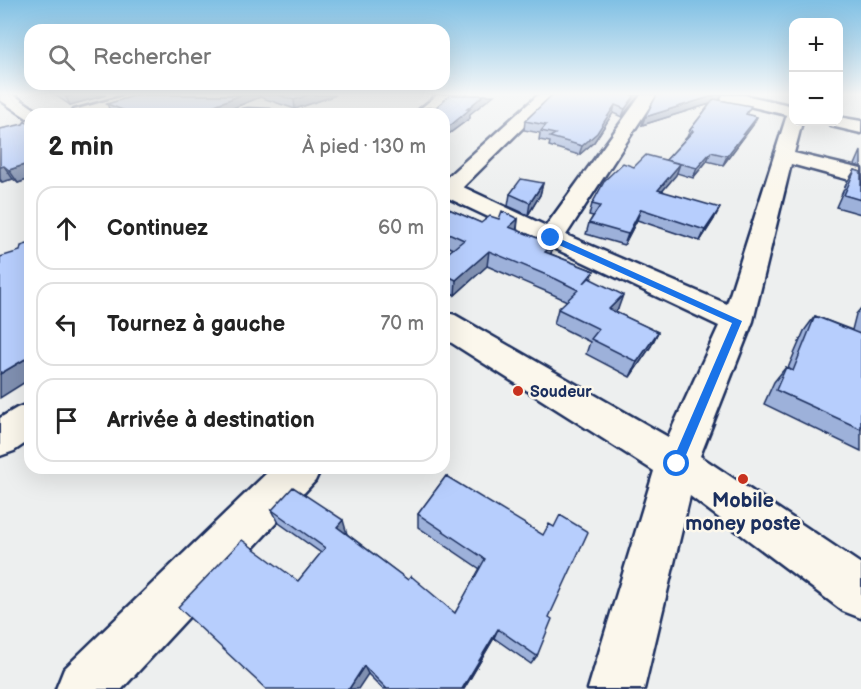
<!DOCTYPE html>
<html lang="fr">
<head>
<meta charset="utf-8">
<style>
  body { margin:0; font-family:"Balsamiq Sans",sans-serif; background:#f6f6f6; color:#222 }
  .controls { position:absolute; right:18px; top:18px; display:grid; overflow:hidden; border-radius:12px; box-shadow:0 6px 24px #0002 }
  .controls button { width:54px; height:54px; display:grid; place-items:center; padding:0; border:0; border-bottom:2px solid #e0e0e0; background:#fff; color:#222; font:30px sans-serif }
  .stop { position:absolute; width:18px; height:18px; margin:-14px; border:4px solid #1a73e8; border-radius:50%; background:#fff }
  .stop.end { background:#1a73e8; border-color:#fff; box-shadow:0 2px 6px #0008 }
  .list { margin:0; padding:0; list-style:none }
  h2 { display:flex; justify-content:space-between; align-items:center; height:78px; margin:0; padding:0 24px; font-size:26px }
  h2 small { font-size:20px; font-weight:400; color:#767676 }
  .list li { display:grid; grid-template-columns:39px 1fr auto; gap:18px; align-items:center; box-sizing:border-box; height:84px; margin:0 12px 12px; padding:0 12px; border:2px solid #e0e0e0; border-radius:18px }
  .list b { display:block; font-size:22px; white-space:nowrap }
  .list em { font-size:20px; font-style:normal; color:#767676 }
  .icon { flex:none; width:33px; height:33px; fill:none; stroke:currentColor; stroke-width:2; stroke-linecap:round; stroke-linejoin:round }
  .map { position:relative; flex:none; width:861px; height:689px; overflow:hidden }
  .search { position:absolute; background:#fff; box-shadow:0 6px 24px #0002; left:24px; top:24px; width:426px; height:66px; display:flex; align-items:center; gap:15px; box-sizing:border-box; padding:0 21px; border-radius:18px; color:#767676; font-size:22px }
  .panel { position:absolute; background:#fff; box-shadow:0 6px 24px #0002; left:24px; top:108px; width:426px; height:366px; border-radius:18px }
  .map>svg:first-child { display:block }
</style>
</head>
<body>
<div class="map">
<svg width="861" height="689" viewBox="0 0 861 689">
  <rect width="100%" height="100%" fill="#edefef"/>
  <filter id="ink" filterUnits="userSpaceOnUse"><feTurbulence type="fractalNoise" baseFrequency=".0167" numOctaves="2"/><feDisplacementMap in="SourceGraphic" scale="12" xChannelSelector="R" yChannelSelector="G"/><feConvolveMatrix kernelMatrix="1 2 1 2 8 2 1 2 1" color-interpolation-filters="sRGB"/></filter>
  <g filter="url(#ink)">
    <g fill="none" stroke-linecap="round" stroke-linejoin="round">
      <defs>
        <path id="minor" d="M0,95h14l28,19h-12v5l-3,-1 -27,-18z
          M128,95h26l-2,3 -53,16h-28l3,-4z
          M437,95h19l-22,19h-20z
          M538,95h18l-93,92 83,39 95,-131h16l-91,140 161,69 60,-189 -72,-17 -2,-3h31l50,11v16h8l-8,31 67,16v14l-70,-19 -38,157 -53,135 161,108v54l-18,-7 -153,-115 -46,193h-56l66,-218 -210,-133v-26l11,3 213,122 51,-111 -275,-130v-16z
          M248,109l22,1 3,4h-34l3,-4z
          M838,117l23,4v12l-30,-7 -3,-4h10z
          M30,403v37l-16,11 -14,5v-38l17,-10z
          M272,468h49l-6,13 -193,208h-66l8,-20z"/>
      </defs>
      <use href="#minor" stroke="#1b2f5e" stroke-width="5"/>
      <use href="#minor" fill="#fbf7ec" fill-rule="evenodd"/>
    </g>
    <path fill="#9db1da" stroke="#1b2f5e" stroke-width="1.5" d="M55,95h51l-36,10z
      M137,95h199l-41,14 -35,-12 -42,17h-104l-3,-1 -4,-9z
      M552,95h87l-17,22 -9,-4 -19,29 -15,13 -30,-9 1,-4 -11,-2 1,-7 -16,-3 1,-9z
      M657,95h65l-2,5 27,14 6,11 -30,40 -16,-4 -14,17 -16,-5 -15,18 52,28 -14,22 -63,-21 -13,25 -38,-11 3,-11 4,-7 -4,-1 3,-11 42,-37 32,-7 21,-23 3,-7 20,-26 -68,21 3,-8z
      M30,125v54l-12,4 -5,-4 -11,3 -2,-1v-52z
      M861,151v16l-6,-2z
      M855,170l6,2v42l-25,-7 11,-25z
      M543,183l-3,12 -12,20 -20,-9 2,-12z
      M444,207l37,16 18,-4h19l-1,11 36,14 -2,10 43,17 -3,9 27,29 -3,3 43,20 -7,14 -21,31 -44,-23 4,-12 -36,-18 4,-15 9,-8 -15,-7 -65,-28 -32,29 -11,-6v-33l9,-7 -9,-4z
      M861,308v143l-97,-47 10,-22 12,-15 2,1 16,-37 11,-15 37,14 4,-16z
      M446,476l103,141 -12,39 -6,8 -37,-26 -30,51h-81l-15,-15 -70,-93 23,-28 -42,-30 -7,-13 75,24 61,46 47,33 25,-44 -62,-42v-13z"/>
    <path fill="#8090b1" stroke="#1b2f5e" stroke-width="1.5" d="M75,95h31l-36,10 -4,-8z
      M241,95h18l1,2 -42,17h-27z
      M308,95h28l-41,14 -1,-9z
      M484,95h10l-24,19v4l-20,15 -6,3v-9z
      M635,95h4l-17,22 3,-8z
      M716,95h6l-3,6 -77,24 3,-8z
      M615,105l-2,8 -19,29 -15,13 3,-9z
      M757,117l-4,8 -30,40 4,-9z
      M711,152l-4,9 -14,17 4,-10z
      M27,164l3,4v11l-12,4 -9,-13z
      M680,164l-4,11 -22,26 4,-11z
      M4,166l9,13 -11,3 -2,-3v-12z
      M543,183l-3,12 -12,20 2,-12z
      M720,208l-6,11 -14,22 5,-11z
      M641,209l-4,11 -13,25 4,-11z
      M518,219l-2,14 -7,-6z
      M553,244l-3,14 -5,-6z
      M489,251l-2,15 -32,29 1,-15z
      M623,295l-5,14 -14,15 5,-15z
      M658,332l-7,14 -21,31 7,-15z
      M27,358l3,4v17l-30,19v-24z
      M343,520l4,14 -10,-7z
      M498,629l-4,9 -30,51h-2z
      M364,666l4,8 -10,15h-9z"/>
    <path fill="#b7cefd" stroke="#1b2f5e" stroke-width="1.5" d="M63,95h12l-9,2z
      M137,95h104l-50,19h-64l4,-1 -24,-9z
      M278,95h30l-14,5z
      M450,95h34l-17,14h3l-19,16 -7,2v-13h-27l9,-6 10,-1z
      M552,95h83l-10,14 -10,-4 -18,28 -15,13 -32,-9 5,-3 -14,-3 5,-6 -21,-4z
      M657,95h59l-71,22z
      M714,99l37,7 -5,8 11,3 -30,39 -16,-4 -14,16 -31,-8 27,-29 -3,-1z
      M348,112l8,2h-12z
      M25,121l5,4v41l-3,-2 -18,6 -5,-4 -4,1v-38l23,-5z
      M646,155l34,9 -22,26 62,18 -15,22 -64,-21 -13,25 -39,-11 11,-17 -8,-2 13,-24 18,-17 11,4z
      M855,170l6,2v28l-17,-5z
      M521,179l22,4 -13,20 -20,-9z
      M444,207l37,16 9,-7 9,3 3,-8 16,8 -9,8 44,17 -8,8 49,19 -10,12 5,-5 34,17 -14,14 49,23 -21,30 -46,-23 8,-10 -41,-20 20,-19 -22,-11 -67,-28 -33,29 -12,-6v-18l20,-16 -20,-9z
      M27,244l3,2v114l-3,-2 -27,16v-117l20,-6 1,-5z
      M815,316l45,18 1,-3v98l-85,-39 10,-23 7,4z
      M446,476l97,59 6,-11 5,3 6,-12 28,17 -39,85 3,2 -15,37 -39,-27 -36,60h-75l-23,-23 -15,23h-83l-88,-82 64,-67 56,41 27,-33 -53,-38 21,-23 50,33 -6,7 71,53 3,-4 44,37 30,-54 -67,-45z"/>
  </g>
  <linearGradient id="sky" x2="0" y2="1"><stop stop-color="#80c0e4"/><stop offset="0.49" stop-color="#f7f8f8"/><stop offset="1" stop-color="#f7f8f8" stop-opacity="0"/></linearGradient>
  <rect width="861" height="192" fill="url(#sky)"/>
  <path fill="#1a73e8" d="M548,236h6l188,85 -61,146h-8l-2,-3 61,-141 -184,-83z"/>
  <g fill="#c8321e" stroke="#fbf7ec" stroke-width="2">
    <circle cx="518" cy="391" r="6"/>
    <circle cx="743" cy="479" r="6"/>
  </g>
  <g text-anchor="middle" stroke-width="5" stroke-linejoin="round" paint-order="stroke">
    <g font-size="16" font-weight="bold" fill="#1b2f5e" stroke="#fbf7ec" text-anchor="start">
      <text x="530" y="397">Soudeur</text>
    </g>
    <g font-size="20" font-weight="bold" fill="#1b2f5e" stroke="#fbf7ec">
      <text x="743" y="507">Mobile<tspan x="743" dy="23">money poste</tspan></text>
    </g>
  </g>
</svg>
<div class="controls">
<button>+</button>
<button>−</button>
</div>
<div class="stop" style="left:677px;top:464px"></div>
<div class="stop end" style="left:551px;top:238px"></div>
<div class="search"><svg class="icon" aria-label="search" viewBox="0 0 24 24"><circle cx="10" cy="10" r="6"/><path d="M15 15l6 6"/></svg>Rechercher</div>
<section class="panel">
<h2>2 min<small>À pied · 130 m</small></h2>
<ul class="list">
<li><svg class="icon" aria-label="ahead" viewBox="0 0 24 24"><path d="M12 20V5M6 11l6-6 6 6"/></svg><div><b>Continuez</b></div><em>60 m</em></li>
<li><svg class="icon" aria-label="left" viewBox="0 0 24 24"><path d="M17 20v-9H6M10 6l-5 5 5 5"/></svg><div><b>Tournez à gauche</b></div><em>70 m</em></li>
<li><svg class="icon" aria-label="arrive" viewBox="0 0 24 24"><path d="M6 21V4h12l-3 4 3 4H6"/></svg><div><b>Arrivée à destination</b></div></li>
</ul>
</section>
</div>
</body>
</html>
